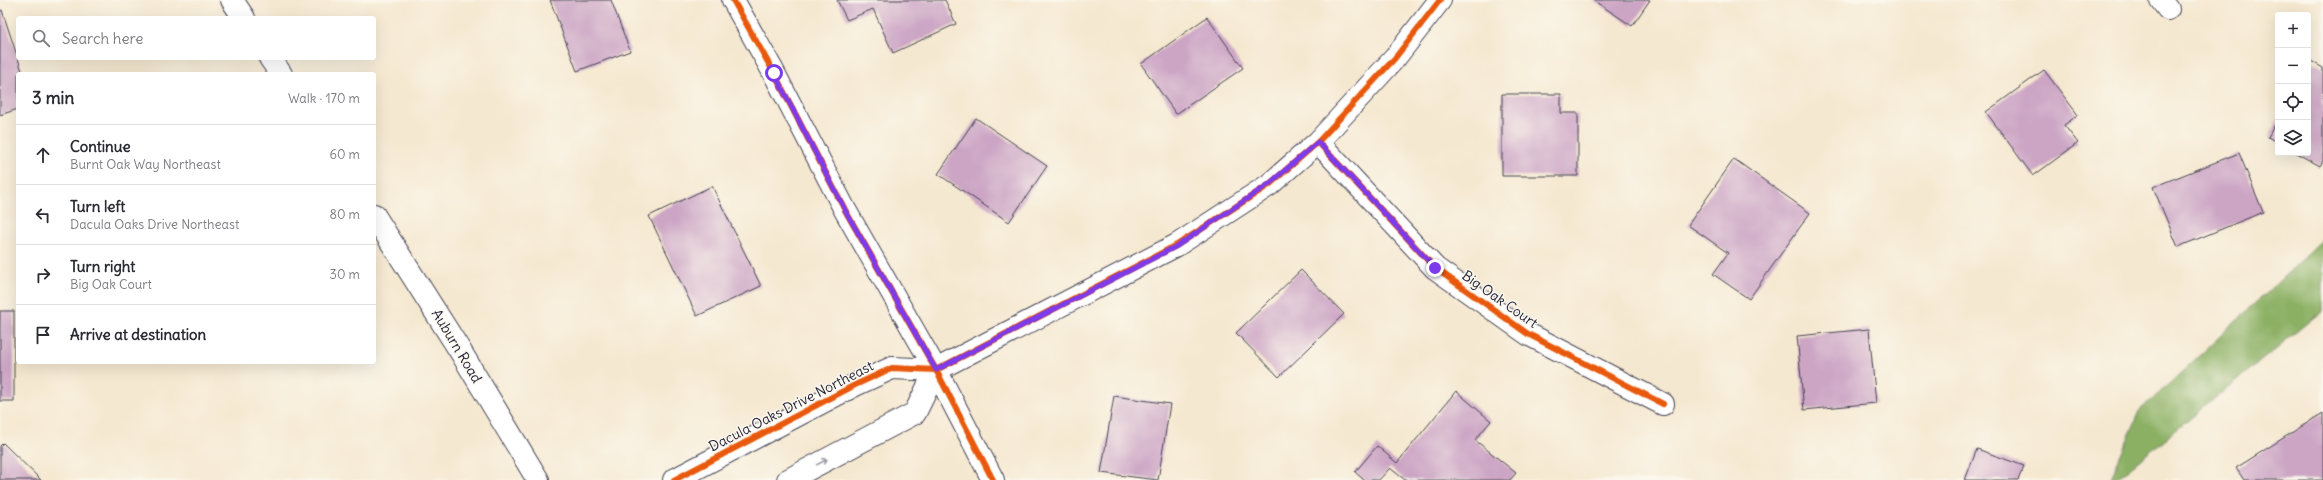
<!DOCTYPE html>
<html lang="en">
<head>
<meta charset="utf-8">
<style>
  body { margin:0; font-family:Delius,sans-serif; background:#f7f7f7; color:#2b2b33 }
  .controls { position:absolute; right:12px; top:12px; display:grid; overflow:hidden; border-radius:4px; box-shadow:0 4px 16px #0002 }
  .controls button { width:36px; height:36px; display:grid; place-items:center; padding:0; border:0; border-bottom:1px solid #e1e1e2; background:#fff; color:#2b2b33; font:20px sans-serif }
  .stop { position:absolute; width:12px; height:12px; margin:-9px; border:3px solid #7c3aed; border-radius:50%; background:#fff }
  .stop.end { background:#7c3aed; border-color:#fff; box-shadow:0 1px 4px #0008 }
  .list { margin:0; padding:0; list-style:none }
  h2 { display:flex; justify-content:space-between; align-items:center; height:52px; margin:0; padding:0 16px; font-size:17px }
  h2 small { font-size:13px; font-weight:400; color:#7c7c81 }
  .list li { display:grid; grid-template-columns:26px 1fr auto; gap:12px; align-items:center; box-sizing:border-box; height:60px; padding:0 16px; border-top:1px solid #e1e1e2 }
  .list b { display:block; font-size:15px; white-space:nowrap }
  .list p { margin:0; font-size:13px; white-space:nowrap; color:#7c7c81 }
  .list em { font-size:13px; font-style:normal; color:#7c7c81 }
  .icon { flex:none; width:22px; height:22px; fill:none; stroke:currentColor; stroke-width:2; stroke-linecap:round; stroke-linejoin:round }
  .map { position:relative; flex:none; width:2323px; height:480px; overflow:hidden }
  .search { position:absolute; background:#fff; box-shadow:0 4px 16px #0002; left:16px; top:16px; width:360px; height:44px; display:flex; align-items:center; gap:10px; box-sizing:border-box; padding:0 14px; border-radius:4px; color:#7c7c81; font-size:15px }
  .panel { position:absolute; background:#fff; box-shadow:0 4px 16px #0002; left:16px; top:72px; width:360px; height:292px; border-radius:4px }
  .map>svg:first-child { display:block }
</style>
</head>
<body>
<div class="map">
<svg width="2323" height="480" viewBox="0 0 2323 480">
  <rect width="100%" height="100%" fill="#fbf7ec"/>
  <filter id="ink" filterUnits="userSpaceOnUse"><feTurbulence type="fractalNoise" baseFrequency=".025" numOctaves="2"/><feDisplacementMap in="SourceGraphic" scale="8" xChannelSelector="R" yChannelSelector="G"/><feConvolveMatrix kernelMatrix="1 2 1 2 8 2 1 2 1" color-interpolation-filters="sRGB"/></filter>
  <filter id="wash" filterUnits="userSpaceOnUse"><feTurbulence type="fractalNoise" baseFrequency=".012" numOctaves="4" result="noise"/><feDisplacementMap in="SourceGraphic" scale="16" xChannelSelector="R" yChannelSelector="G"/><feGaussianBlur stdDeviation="0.9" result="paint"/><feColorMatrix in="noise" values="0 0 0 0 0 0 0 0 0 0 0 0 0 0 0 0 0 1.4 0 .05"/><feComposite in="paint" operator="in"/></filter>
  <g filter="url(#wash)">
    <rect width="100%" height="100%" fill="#f5e8d0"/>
    <path fill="#8bb064" stroke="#566950" d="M2323,240v70l-208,170h-5l30,-69z"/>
    <g id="blocks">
      <path fill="#cca5c5" d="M550,0h61l19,51 -53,20z
        M837,0h108l11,24 -63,29 -20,-44 -26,11z
        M1593,0h57l-18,26z
        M2,10l21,64h-5v35l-18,6v-104z
        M1207,17l36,51 -67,46 -35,-50z
        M2311,61l12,7v93l-3,5 -24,-13h12v-88z
        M2044,70l34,45 -14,10 14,18 -45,33 -47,-64z
        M1502,94h59v19h17v63h-76z
        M976,118l71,48 -38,56 -71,-48z
        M2278,119v24l-10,-6z
        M2239,153l24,59 -85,35 -25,-60z
        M1734,159l76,54 -61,86 -36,-25 15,-21 -40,-28z
        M712,186l49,100 -64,30 -48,-100z
        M1301,270l43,44 -65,63 -43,-44z
        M0,311h14v90h-14z
        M1869,329l7,74 -72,7 -7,-74z
        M1456,391l35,30 -16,19 41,33 -6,7h-105l-15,-12 -11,12h-15l-9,-8 22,-26 20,17z
        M1114,396l56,8 -12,76 -57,-7z
        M2323,413v67h-79l-8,-12z
        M3,443l38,37h-41v-34z
        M1977,449l47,17 -6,14h-53z"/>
    </g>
  </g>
  <g filter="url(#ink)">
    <use href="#blocks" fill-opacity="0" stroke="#424051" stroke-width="1"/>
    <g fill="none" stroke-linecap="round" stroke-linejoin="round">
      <defs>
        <path id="street" d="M733,0l41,73 71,137 91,160 57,110
          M2161,0l7,9
          M1318,142l117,126 93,66 135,70
          M674,480l181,-95 37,-17 44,2 241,-125 92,-60 49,-43 77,-84 45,-58
          M788,480l127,-67 21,-43"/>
        <path id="primary" d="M232,0l12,18
          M270,58l11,16
          M374,215l85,134 79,131"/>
      </defs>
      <use href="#street" stroke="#424051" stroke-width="24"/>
      <use href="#primary" stroke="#424051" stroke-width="24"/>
      <use href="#street" stroke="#fff" stroke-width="22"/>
      <use href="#primary" stroke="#fff" stroke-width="22"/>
      <defs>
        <path id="cycleway" d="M733,0l41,73 71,137 91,160 57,110
          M1318,142l117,126 93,66 135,70
          M674,480l181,-95 37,-17 44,2 241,-125 92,-60 49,-43 77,-84 45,-58"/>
      </defs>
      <use href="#cycleway" stroke="#fbf7ec" stroke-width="8"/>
      <use href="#cycleway" stroke="#e8590c" stroke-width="6"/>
    </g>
    <defs><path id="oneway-shaft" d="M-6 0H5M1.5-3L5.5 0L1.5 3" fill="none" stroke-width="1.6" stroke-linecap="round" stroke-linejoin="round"/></defs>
    <use stroke="#9c9ca7" href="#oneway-shaft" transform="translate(822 462) rotate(-27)"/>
  </g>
  <g fill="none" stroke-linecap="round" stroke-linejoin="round" filter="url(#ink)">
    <path stroke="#7c3aed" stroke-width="5" d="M774,73l71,137 91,160 241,-124 92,-62 49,-42 117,126"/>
  </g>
  <g text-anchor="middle" stroke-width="3" stroke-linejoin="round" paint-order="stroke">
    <g font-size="14" fill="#22223b" stroke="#fbf7ec">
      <text transform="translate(1500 299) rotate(35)" y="5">Big Oak Court</text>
      <text transform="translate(457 346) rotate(59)" y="5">Auburn Road</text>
      <text transform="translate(791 406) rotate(-27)" y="5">Dacula Oaks Drive Northeast</text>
    </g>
  </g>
</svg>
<div class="controls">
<button>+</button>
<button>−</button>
<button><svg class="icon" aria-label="locate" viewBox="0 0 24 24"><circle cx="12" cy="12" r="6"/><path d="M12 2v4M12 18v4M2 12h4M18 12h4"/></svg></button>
<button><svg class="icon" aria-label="layers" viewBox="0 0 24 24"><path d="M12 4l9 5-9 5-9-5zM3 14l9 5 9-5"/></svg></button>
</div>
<div class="stop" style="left:774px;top:73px"></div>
<div class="stop end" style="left:1435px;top:268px"></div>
<div class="search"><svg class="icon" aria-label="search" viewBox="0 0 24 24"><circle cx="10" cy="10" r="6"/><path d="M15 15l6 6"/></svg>Search here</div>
<section class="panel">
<h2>3 min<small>Walk · 170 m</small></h2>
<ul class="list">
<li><svg class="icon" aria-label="ahead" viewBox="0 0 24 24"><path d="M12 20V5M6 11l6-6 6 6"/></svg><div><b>Continue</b><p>Burnt Oak Way Northeast</p></div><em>60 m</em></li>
<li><svg class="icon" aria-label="left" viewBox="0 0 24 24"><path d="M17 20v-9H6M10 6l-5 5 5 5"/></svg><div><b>Turn left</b><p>Dacula Oaks Drive Northeast</p></div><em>80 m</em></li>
<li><svg class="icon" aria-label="right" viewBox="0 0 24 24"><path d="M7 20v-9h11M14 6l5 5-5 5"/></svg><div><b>Turn right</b><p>Big Oak Court</p></div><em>30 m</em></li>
<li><svg class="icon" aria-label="arrive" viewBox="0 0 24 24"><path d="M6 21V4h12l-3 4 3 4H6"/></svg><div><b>Arrive at destination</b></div></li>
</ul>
</section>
</div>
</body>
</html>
